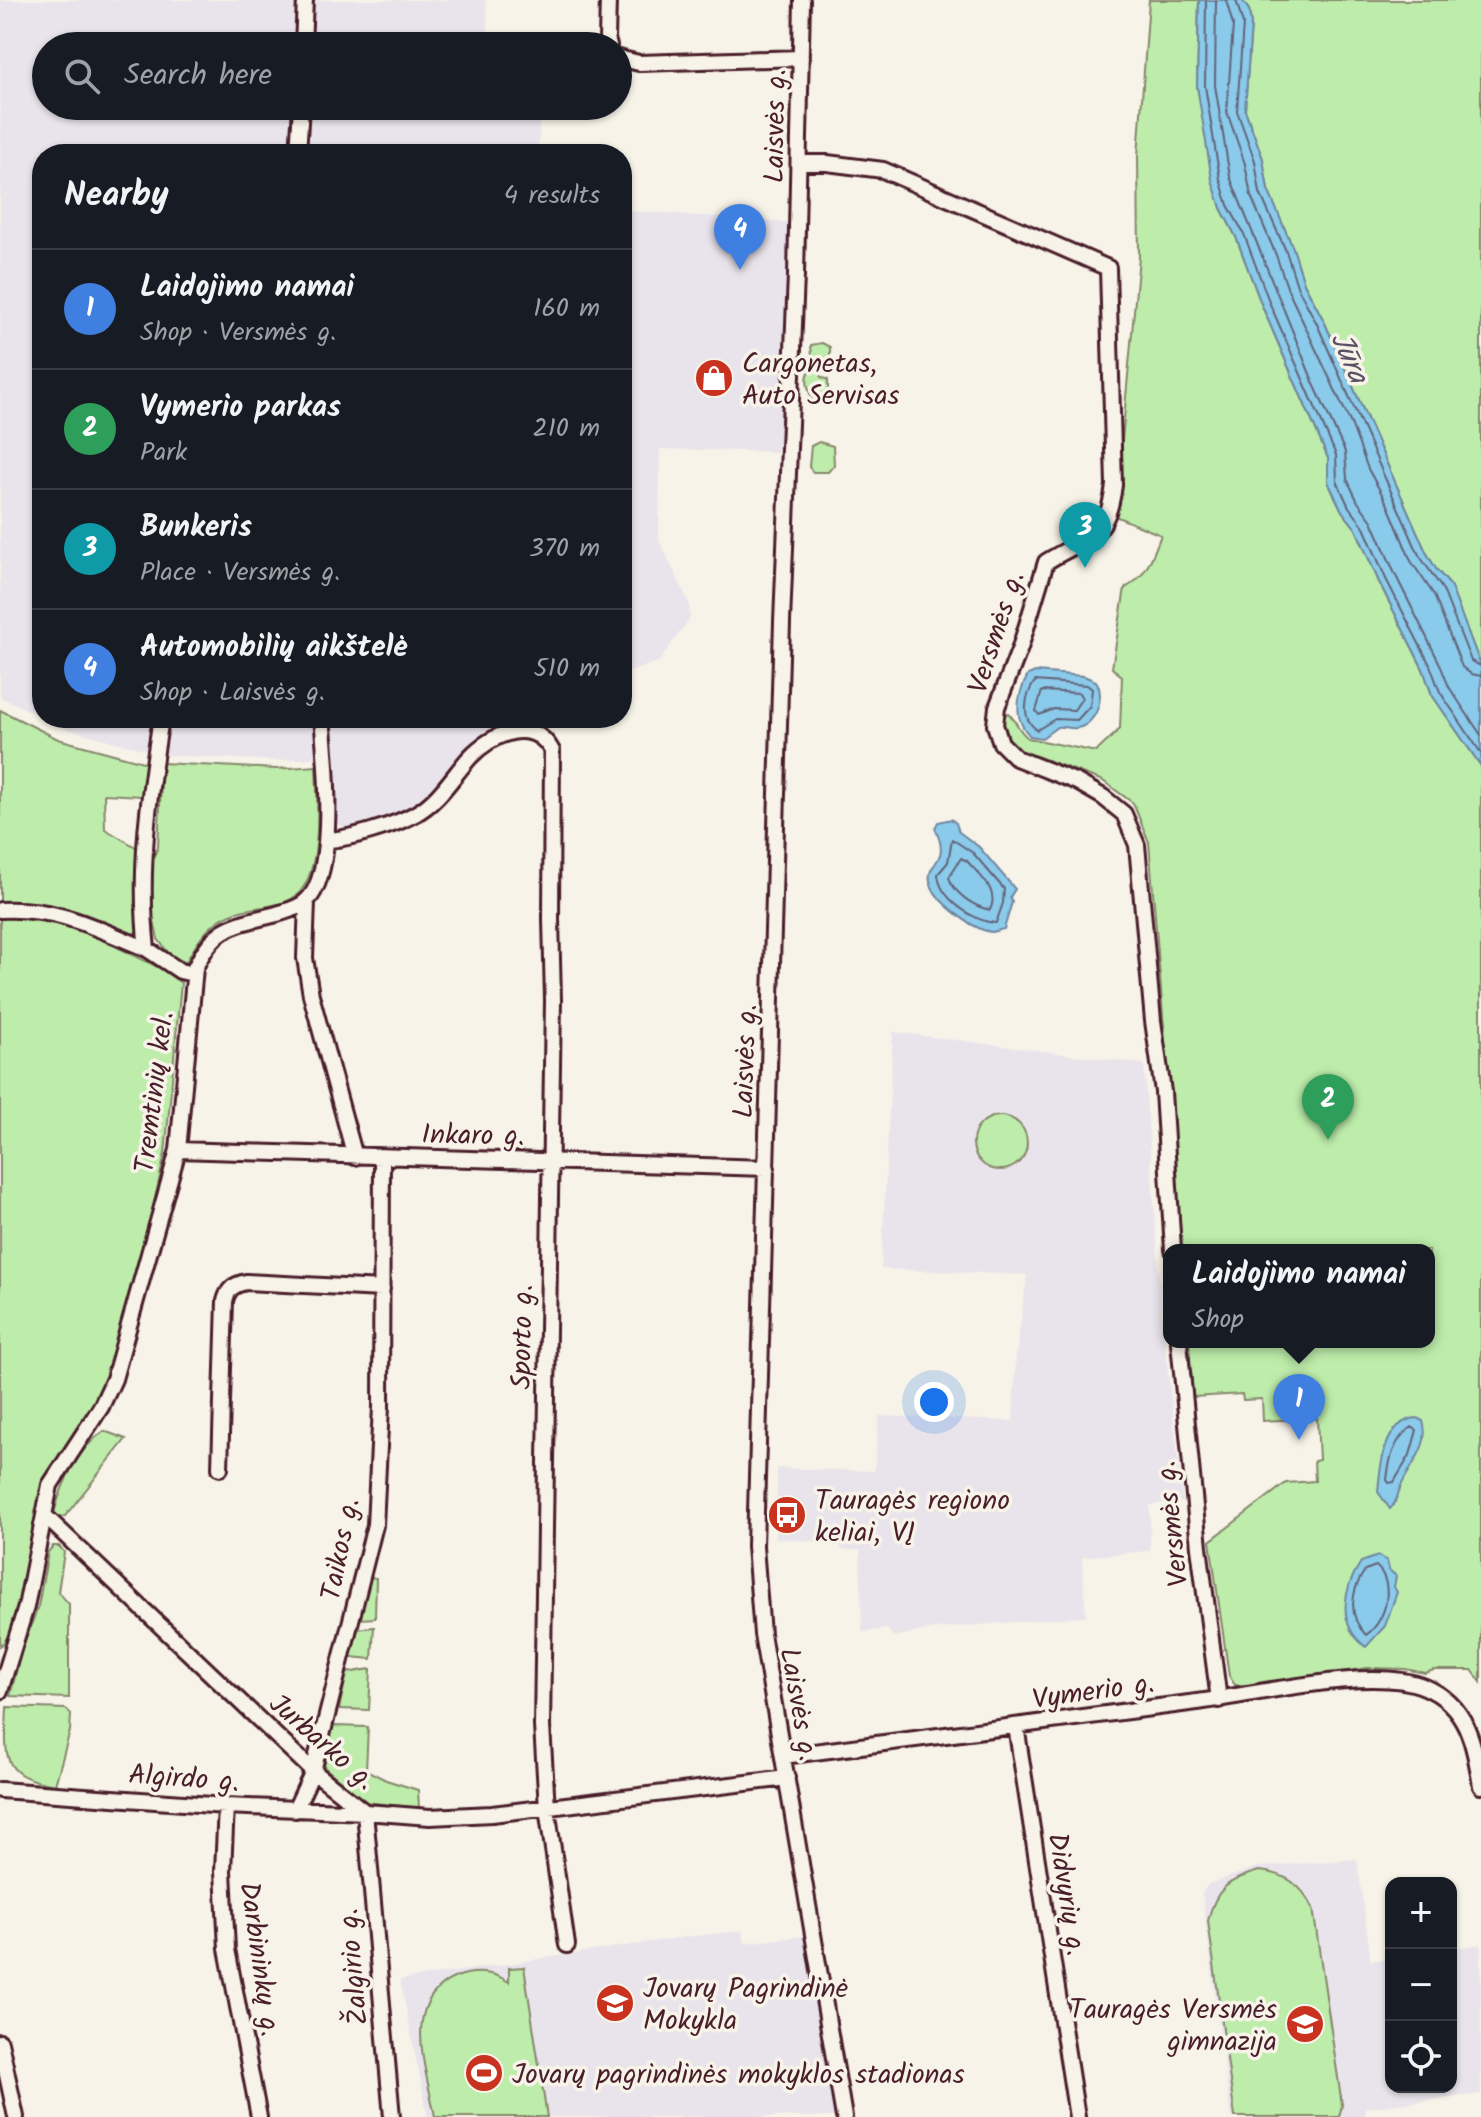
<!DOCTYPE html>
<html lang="en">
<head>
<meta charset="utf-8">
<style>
  body { margin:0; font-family:Kalam,sans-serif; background:#20242c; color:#f1f3f6 }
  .controls { position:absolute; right:24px; bottom:24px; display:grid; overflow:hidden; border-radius:16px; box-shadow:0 2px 6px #0004 }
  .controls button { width:72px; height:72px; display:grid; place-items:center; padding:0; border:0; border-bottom:2px solid #363941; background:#171b24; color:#f1f3f6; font:40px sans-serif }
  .you { position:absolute; left:934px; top:1402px; width:28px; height:28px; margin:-20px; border:6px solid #fff; border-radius:50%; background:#1a73e8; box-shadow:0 0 0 12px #1a73e833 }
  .badge { display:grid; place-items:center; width:52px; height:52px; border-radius:50%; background:#ea580c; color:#fff; font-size:26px; font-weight:700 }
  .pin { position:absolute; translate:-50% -66px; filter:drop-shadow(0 2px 4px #0008) }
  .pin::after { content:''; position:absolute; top:42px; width:28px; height:24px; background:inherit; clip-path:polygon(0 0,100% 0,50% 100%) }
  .popup { position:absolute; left:1163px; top:1244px; width:272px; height:104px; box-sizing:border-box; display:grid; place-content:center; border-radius:16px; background:#171b24; filter:drop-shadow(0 2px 6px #0005); font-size:26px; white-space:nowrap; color:#9ea1a6 }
  .popup b { font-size:30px; color:#f1f3f6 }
  .popup::after { content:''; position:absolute; left:50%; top:100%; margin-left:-16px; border:16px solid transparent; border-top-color:#171b24 }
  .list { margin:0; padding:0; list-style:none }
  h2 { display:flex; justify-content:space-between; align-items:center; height:104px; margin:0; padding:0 32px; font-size:34px }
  h2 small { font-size:26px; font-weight:400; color:#9ea1a6 }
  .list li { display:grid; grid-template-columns:52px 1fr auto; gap:24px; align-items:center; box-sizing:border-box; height:120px; padding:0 32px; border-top:2px solid #363941 }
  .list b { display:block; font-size:30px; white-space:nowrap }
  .list p { margin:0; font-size:26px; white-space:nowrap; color:#9ea1a6 }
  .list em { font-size:26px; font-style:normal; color:#9ea1a6 }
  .icon { flex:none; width:44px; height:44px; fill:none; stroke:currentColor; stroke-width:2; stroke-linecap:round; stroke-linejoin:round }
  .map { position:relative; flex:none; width:1481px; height:2117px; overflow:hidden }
  .search { position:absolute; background:#171b24; box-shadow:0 2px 6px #0004; left:32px; top:32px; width:600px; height:88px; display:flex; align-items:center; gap:20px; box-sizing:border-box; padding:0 28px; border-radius:44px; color:#9ea1a6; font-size:30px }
  .panel { position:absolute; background:#171b24; box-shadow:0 2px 6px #0004; left:32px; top:144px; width:600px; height:584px; border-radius:32px }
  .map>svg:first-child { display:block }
</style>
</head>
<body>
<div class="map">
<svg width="1481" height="2117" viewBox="0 0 1481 2117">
  <rect width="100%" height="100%" fill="#f7f3e8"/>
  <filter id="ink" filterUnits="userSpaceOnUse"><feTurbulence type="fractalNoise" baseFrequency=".0125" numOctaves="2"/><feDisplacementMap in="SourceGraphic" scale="16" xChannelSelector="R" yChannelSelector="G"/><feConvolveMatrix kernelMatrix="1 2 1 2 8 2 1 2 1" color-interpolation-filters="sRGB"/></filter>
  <g filter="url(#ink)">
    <path fill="#e9e4eb" d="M0,0h486l3,46h-443v60h494l-2,48h-496v563l-42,-20z
      M622,210l173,13 -7,229 -128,-3 -1,91 30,62 1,16 -30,43 -38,14z
      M44,718h483l-39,19 -58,58 -21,15 -61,22 -13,-10 -2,-66 -57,5 -112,-6 -97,-26z
      M893,1032l251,32 19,265 20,173 -33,3v46l-68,6 4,59 -151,13 -42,8 -5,-8 -26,3 -2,-82h-19l-1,-6 -64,-6 1,-70 97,3 5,-55 134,5 3,-66 11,-80 -146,-6z
      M1357,1859l14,102 20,-3v129h60v-138l30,-5v150l-116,14 1,9h-135l-29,-223 6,-10 50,-17z
      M742,1931l3,12 68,-8 31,182h-416l-28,-137 284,-43z"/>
    <path fill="#beedab" stroke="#84866b" stroke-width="2" d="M1149,0h50l-2,86 24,122 15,29 26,69 66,152v24l14,29 14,18 23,53 44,87 9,26 49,71v916l-9,-12h-38l-9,3 -20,-4 -38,-1 -110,17h-22l-6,-9 -19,-135 76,-58 29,-2 -1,-20 5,-1 -2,-42 -54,3 -1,-22 -19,1 -1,-6 -49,3 -4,-55h240v-92h-247l-33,-408 -16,-39 -30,-22 -88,-33 -10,-11 -6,-14 3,-7 6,-3c9,8 10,18 20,25l68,14 24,-23 2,-53 -10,-8 13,-80c22,-11 27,-31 36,-53l-46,-19 24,-259 -1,-101z
      M1242,0h239v666l-31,-81 -14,-16 -10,-17 -102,-231 -20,-38 -11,-35 -25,-58 -5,-31 -18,-49 6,-86 -2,-14z
      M822,343l8,4v8l-12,13 3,9 7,3v19l-9,4 -5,-1c-6,-11 -11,-26 -1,-35l-2,-22z
      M819,442l14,4 1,19 -6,7h-15l-4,-5 2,-21z
      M0,710l58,29 89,24 -5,33 -38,-2 1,35 34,20 -4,55 2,27 -4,3 -48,-20 -38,-10 -47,-2z
      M162,763l114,6 40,-3c1,34 7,99 -16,126 -17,19 -48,12 -69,22 -22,9 -34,28 -45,48l-13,-3 -15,-20 -7,-31 -2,-29 3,-19 6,-13z
      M19,914l49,9 92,45 21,15 -16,171 -24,107 -21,75 -20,55 -55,88 -5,13c-6,31 -17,137 -40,154v-731z
      M973 1143a27 27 0 1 1 54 0a27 27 0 1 1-54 0Z
      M104,1431l22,8 -61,77 -5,1 -6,-4c9,-32 22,-62 50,-82z
      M53,1546h6l5,6 -6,40 11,12v94l-59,-2 13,-50 15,-39 10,-55z
      M370,1577l6,1 -1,40 -15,1z
      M374,1627l-2,32 -21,-2 7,-28z
      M371,1669l-2,41 -30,-1 8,-36z
      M7,1707l59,2 5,5 -1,17 -15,54c-55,-9 -50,-27 -48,-78z
      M333,1726l35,1 -2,43 20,10 32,10 1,18 -54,-6 -41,-35z
      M1259,1871c26,2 42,13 54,37l29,197 -3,12h-104l-27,-196c7,-32 21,-42 51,-50z
      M524,1967l23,150h-112c-8,-46 -36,-116 21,-140 19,-7 36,-6 53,5v-14z"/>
    <path fill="#8acaeb" stroke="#70869e" stroke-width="2" d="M1199,0h43l7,10 2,14 -6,86 18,49 5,31 25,58 11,35 20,38 102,231 10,17 14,16 31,81v100l-49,-71 -9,-26 -44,-87 -23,-53 -14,-18 -14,-29v-24l-66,-152 -26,-69 -15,-29 -9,-28 -15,-94z
      M1035,672l49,4 12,5c10,15 0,45 -20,47 -7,1 -12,-2 -19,-1l-15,11 -12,-2c-18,-18 -13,-40 -2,-61z
      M951,819l5,4 3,9 20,15 36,42 -5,8 2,5 -8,27c-1,0 -11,3 -12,3 -19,-2 -59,-32 -62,-51 -4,-20 22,-17 5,-53l3,-6z
      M1417,1418l6,3c8,25 -13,44 -22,65 -4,9 -4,17 -11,23l-12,-17c2,-25 6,-72 39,-74z
      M1378,1556l9,5 2,9 7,6 -2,11 3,5 -12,34 -19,21c-30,-22 -23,-58 -5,-85z"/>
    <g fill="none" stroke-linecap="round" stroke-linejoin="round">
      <path stroke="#646378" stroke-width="2" d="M1206,0l-1,86 15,93 8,26 16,29 26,70 66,151 1,26 12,26 14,18 23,54 44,86 10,27 41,61
        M1216,0l-1,85 15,92 84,207 31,68 2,27 11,23 14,19 23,53 44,88 10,25 32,48
        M1226,0l7,25 -6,87 18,52 6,32 25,59 12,35 64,136 16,43 20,36 23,56 23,34 28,72 9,7 10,2
        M1236,0l7,24 -6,87 18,50 5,32 26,58 11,35 20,38 102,231 24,35 28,71 10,5
        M1035,681l52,4 5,4 -2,17 -13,14 -22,-1 -18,11c-17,-12 -12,-34 -2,-49z
        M1042,691l37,2 3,5 -8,12 -20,-1 -15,6 -3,-4z
        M952,839l21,14 31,36 -1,14 -7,20c-22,-1 -57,-25 -58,-49l10,-12z
        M961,858l6,3c12,14 33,29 23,49 -16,-3 -37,-17 -41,-33z
        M1412,1427l5,3 -7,25 -16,27 -5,1 -2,-3c2,-20 7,-42 25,-53z
        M1376,1566c19,16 11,55 -10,69 -19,-19 -15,-44 -1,-65z"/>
      <defs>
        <path id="minor" d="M608,0l-1,39 2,7
          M802,0l-6,275 -14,347 -27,924 7,88 82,483
          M303,46l2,-46
          M618,58l21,5 162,-5
          M298,154l3,-48
          M799,163h28l56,7 225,98 6,217c-7,57 -27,51 -68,77l-26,86 -23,59 -2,18 6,18 15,15 61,24 26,15 21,17 13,31 16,176 10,71 10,158
          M161,718c-12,76 -23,154 -14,231l33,22 13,3
          M327,840c22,-1 69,-15 88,-26 24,-13 37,-37 55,-57 22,-23 63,-42 82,-6l-1,168 2,81 -11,726 5,82 20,137
          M307,901l-2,57 6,37 44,162
          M0,910c59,-3 94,18 147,39
          M178,1150l589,18
          M1179,1342l20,205 20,153
          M220,1468l5,-167c3,-12 8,-16 21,-19l136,7
          M45,1516l268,255 52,41 65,5 62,-3 295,-36
          M0,1691l26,-84 24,-122 51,-78 13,-28 64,-229 17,-182c21,-44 39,-43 82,-54 9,-3 20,-5 28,-12 33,-26 21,-144 17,-184
          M1016,1726l61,391
          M783,1756c138,-18 276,-35 414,-54 58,-7 176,-37 228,-15 43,18 49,57 56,99
          M0,1790l226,16 139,6 27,305
          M226,1806l-3,65 4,78 32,168
          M295,1810l18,-39 62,-246 6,-118 1,-249
          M0,2042l16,75"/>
      </defs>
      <use href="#minor" stroke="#4a1f2b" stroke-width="20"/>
      <use href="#minor" stroke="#f7f3e8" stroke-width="14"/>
    </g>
  </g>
  <defs>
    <symbol id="shop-disc" viewBox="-11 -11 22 22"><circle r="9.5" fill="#c8321e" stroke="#f7f3e8"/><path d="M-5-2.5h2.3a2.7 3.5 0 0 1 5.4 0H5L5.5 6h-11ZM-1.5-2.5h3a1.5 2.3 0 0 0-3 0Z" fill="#fff"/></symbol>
    <symbol id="bus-disc" viewBox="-11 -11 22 22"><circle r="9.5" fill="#c8321e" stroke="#f7f3e8"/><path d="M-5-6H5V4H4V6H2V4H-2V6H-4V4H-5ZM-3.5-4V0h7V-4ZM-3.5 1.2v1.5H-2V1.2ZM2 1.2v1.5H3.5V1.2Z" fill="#fff"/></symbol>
    <symbol id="school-disc" viewBox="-11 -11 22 22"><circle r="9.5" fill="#c8321e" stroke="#f7f3e8"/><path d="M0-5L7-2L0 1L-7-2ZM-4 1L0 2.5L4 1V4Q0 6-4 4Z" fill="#fff"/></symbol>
    <symbol id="stadium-disc" viewBox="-11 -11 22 22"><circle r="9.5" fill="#c8321e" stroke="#f7f3e8"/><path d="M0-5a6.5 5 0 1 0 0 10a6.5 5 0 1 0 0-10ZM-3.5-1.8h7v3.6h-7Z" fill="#fff"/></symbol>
  </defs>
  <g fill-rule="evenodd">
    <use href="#shop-disc" x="692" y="356" width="44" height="44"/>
    <use href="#bus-disc" x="765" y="1493" width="44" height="44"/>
    <use href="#school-disc" x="593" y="1981" width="44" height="44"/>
    <use href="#school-disc" x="1283" y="2002" width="44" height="44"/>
    <use href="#stadium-disc" x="462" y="2051" width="44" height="44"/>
  </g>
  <g text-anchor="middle" stroke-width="7" stroke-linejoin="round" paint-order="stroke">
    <g font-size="28" fill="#4a1f2b" stroke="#f7f3e8">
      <text transform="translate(774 126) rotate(-89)" y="10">Laisvės g.</text>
      <text transform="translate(995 632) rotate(-72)" y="10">Versmės g.</text>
      <text transform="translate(744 1061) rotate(-88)" y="10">Laisvės g.</text>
      <text transform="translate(153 1092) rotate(-83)" y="10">Tremtinių kel.</text>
      <text transform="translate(473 1134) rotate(1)" y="10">Inkaro g.</text>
      <text transform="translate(521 1337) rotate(-89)" y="10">Sporto g.</text>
      <text transform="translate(1171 1524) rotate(-96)" y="10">Versmės g.</text>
      <text transform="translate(339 1549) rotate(-79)" y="10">Taikos g.</text>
      <text transform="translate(1093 1690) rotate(-8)" y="10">Vymerio g.</text>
      <text transform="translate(800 1704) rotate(80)" y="10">Laisvės g.</text>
      <text transform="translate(323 1741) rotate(41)" y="10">Jurbarko g.</text>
      <text transform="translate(184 1777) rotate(4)" y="10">Algirdo g.</text>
      <text transform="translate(1068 1894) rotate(81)" y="10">Didvyrių g.</text>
      <text transform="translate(261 1959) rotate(82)" y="10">Darbininkų g.</text>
      <text transform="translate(352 1967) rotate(-95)" y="10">Žalgirio g.</text>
    </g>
    <g font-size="28" fill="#4a1f2b" stroke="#f7f3e8" text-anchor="start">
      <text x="742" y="372">Cargonetas,<tspan x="742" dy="32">Auto Servisas</tspan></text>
      <text x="815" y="1509">Tauragės regiono<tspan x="815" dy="32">keliai, VĮ</tspan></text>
      <text x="643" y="1997">Jovarų Pagrindinė<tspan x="643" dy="32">Mokykla</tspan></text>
      <text x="1277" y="2018" text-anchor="end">Tauragės Versmės<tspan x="1277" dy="32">gimnazija</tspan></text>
      <text x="512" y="2083">Jovarų pagrindinės mokyklos stadionas</text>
    </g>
    <g font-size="30" font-style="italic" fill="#5d5265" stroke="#f7f3e8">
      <text transform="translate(1350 357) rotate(66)" y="10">Jūra</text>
    </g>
  </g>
</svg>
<div class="controls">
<button>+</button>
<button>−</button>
<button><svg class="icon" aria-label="locate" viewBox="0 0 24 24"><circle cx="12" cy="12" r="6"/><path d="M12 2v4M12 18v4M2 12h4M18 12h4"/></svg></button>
</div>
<div class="you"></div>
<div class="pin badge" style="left:1299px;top:1440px;background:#3f7fe0">1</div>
<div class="popup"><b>Laidojimo namai</b>Shop</div>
<div class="pin badge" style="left:1328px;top:1140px;background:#2e9e5b">2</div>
<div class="pin badge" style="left:1085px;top:568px;background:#0f9aa8">3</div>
<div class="pin badge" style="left:740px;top:270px;background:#3f7fe0">4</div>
<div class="search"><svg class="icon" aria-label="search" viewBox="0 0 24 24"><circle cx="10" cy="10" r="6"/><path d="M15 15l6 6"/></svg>Search here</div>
<section class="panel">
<h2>Nearby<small>4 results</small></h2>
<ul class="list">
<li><span class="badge" style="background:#3f7fe0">1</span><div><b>Laidojimo namai</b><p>Shop · Versmės g.</p></div><em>160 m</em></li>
<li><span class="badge" style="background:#2e9e5b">2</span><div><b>Vymerio parkas</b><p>Park</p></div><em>210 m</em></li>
<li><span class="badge" style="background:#0f9aa8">3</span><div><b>Bunkeris</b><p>Place · Versmės g.</p></div><em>370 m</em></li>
<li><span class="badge" style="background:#3f7fe0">4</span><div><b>Automobilių aikštelė</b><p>Shop · Laisvės g.</p></div><em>510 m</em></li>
</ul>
</section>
</div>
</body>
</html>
